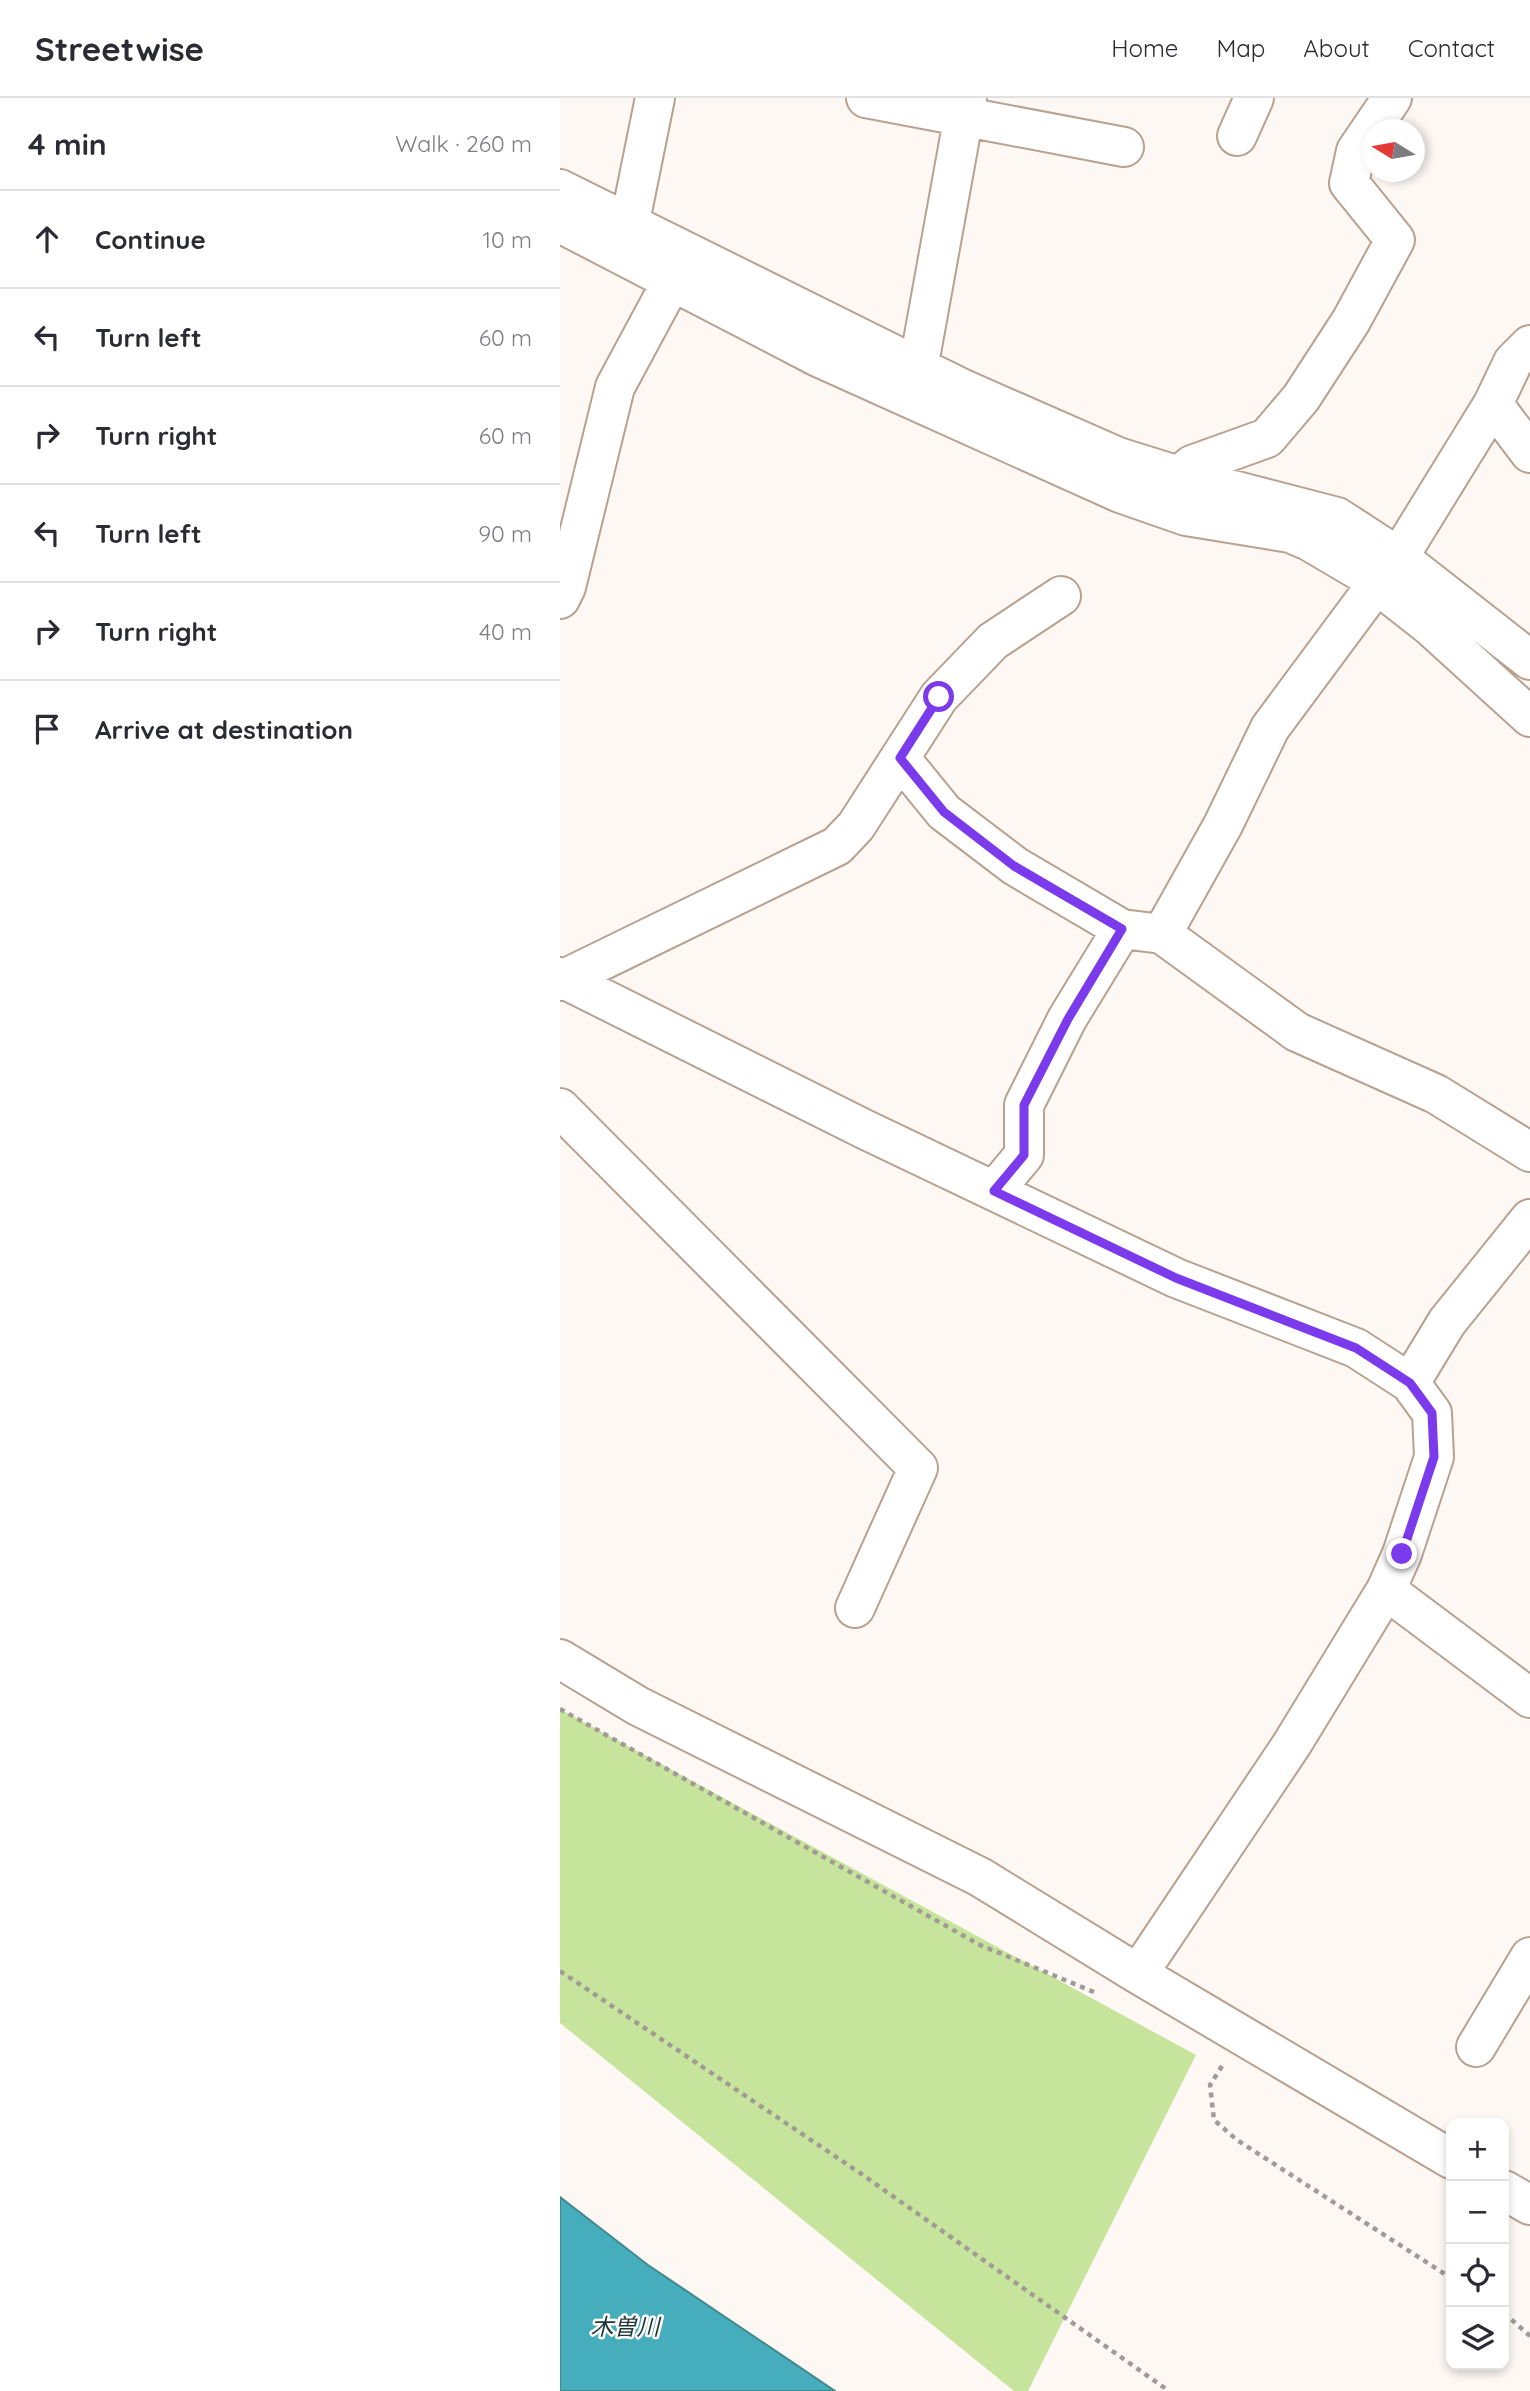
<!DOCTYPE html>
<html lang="en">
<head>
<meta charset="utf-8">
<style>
  body { margin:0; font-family:Quicksand,"Noto Sans JP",sans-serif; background:#f7f7f7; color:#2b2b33 }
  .controls { position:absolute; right:21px; bottom:21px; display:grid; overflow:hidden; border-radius:14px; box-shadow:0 4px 10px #0003 }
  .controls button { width:63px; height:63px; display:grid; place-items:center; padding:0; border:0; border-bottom:2px solid #e1e1e2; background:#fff; color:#2b2b33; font:35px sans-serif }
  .compass { position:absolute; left:802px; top:21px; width:63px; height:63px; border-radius:50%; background:#fff; box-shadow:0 4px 10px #0003; rotate:281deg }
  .stop { position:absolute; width:21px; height:21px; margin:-16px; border:5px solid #7c3aed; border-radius:50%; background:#fff }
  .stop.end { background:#7c3aed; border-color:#fff; box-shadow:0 2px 7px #0008 }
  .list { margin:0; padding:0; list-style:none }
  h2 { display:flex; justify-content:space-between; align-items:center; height:91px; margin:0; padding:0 28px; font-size:30px }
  h2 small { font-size:23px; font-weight:400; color:#7c7c81 }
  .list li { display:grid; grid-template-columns:46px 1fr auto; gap:21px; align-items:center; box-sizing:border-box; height:98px; padding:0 28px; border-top:2px solid #e1e1e2 }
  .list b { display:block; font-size:26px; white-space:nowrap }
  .list em { font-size:23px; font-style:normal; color:#7c7c81 }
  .icon { flex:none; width:38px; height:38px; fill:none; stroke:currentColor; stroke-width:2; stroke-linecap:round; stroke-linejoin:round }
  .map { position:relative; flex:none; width:970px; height:2293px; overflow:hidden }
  header { display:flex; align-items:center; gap:42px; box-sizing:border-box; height:98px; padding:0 35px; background:#fff; border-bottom:2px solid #e1e1e2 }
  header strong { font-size:33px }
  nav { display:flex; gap:38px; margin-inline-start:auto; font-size:24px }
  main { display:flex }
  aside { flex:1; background:#fff }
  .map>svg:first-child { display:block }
</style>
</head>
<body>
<header>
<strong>Streetwise</strong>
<nav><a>Home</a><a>Map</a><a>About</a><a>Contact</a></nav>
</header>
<main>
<aside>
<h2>4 min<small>Walk · 260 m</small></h2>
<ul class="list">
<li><svg class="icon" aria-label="ahead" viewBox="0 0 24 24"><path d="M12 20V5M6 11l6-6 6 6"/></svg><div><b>Continue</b></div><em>10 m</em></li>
<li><svg class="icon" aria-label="left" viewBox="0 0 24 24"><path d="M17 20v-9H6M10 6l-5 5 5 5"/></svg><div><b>Turn left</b></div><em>60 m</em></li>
<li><svg class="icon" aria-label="right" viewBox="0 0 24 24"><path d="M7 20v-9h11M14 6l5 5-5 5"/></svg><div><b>Turn right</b></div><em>60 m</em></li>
<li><svg class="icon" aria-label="left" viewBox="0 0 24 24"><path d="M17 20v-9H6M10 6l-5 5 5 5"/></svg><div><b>Turn left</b></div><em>90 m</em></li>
<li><svg class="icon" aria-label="right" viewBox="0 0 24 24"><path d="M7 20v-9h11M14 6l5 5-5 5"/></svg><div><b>Turn right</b></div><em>40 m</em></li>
<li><svg class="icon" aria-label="arrive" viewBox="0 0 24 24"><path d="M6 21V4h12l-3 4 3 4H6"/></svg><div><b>Arrive at destination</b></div></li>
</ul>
</aside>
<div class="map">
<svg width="970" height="2293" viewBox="0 0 970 2293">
  <rect width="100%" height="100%" fill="#fdf8f4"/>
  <path fill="#c7e49d" d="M0,1611l636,346 -168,336h-14l-454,-368z"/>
  <path fill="#45adbb" stroke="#42888f" stroke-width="2" d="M0,2099l88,68 187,126h-275z"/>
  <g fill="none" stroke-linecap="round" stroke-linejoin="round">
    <defs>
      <path id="minor" d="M306,0l258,49
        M677,38l17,-38
        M0,91l403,200 155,68 61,19 158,41 60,39 133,104
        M0,125l258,134 302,136 66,23 104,17 19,8 51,30 70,55 100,91
        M65,148l30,-148
        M343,289l17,-29 47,-260
        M933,306l37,49
        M610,385l22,-18 75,-27 34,-40 50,-77 44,-81 -46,-57 7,-32 36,-53
        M0,501l6,-12 49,-200 57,-106
        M340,660l44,54 71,54 107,63 40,5 135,98 139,62 94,58
        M602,836l61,-109 47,-97 138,-186 85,-138 20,-42 17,-17
        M0,879l304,152 312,149 180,70 54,35 22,30 2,44 -32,97 -16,36 -94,154 -154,230
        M0,883l277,-135 19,-20 83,-129 54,-56 68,-45
        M0,1010l358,360 -63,140
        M434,1093l30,-36v-50l43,-86 55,-90
        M850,1285l37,-61 83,-103
        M826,1492l144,108
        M0,1561l78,47 342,171 158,97 313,185
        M916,1949l54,-90
        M944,2092l26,15"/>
    </defs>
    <use href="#minor" stroke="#b9a190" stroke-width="42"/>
    <path stroke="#a29b95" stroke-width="4.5" stroke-dasharray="5 5" stroke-linecap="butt" d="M0,1611l420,236 114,47
      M0,1873l300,202 309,218
      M662,1968l-12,19 4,35 23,20 214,138
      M944,2215l26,23"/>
    <use href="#minor" stroke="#fff" stroke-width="38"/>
  </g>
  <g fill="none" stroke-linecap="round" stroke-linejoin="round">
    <path stroke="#7c3aed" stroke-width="9" d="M379,599l-39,61 44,54 70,54 108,63 -54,90 -44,86v50l-30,36 182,87 180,70 54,35 22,30 2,44 -32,97"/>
  </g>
  <g text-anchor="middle" stroke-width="5" stroke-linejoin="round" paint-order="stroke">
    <g font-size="23" font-style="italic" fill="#1f363a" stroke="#fff">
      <text x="65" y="2237">木曽川</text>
    </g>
  </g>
</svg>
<div class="controls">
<button>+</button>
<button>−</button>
<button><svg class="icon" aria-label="locate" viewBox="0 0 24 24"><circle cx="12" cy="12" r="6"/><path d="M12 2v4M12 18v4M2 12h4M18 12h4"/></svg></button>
<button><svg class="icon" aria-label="layers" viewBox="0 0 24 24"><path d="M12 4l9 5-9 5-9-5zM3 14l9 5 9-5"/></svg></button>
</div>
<svg class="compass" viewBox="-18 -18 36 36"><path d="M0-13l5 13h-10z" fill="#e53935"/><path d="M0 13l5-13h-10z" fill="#7c7c81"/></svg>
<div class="stop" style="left:379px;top:599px"></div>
<div class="stop end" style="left:842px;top:1456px"></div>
</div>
</main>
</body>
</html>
